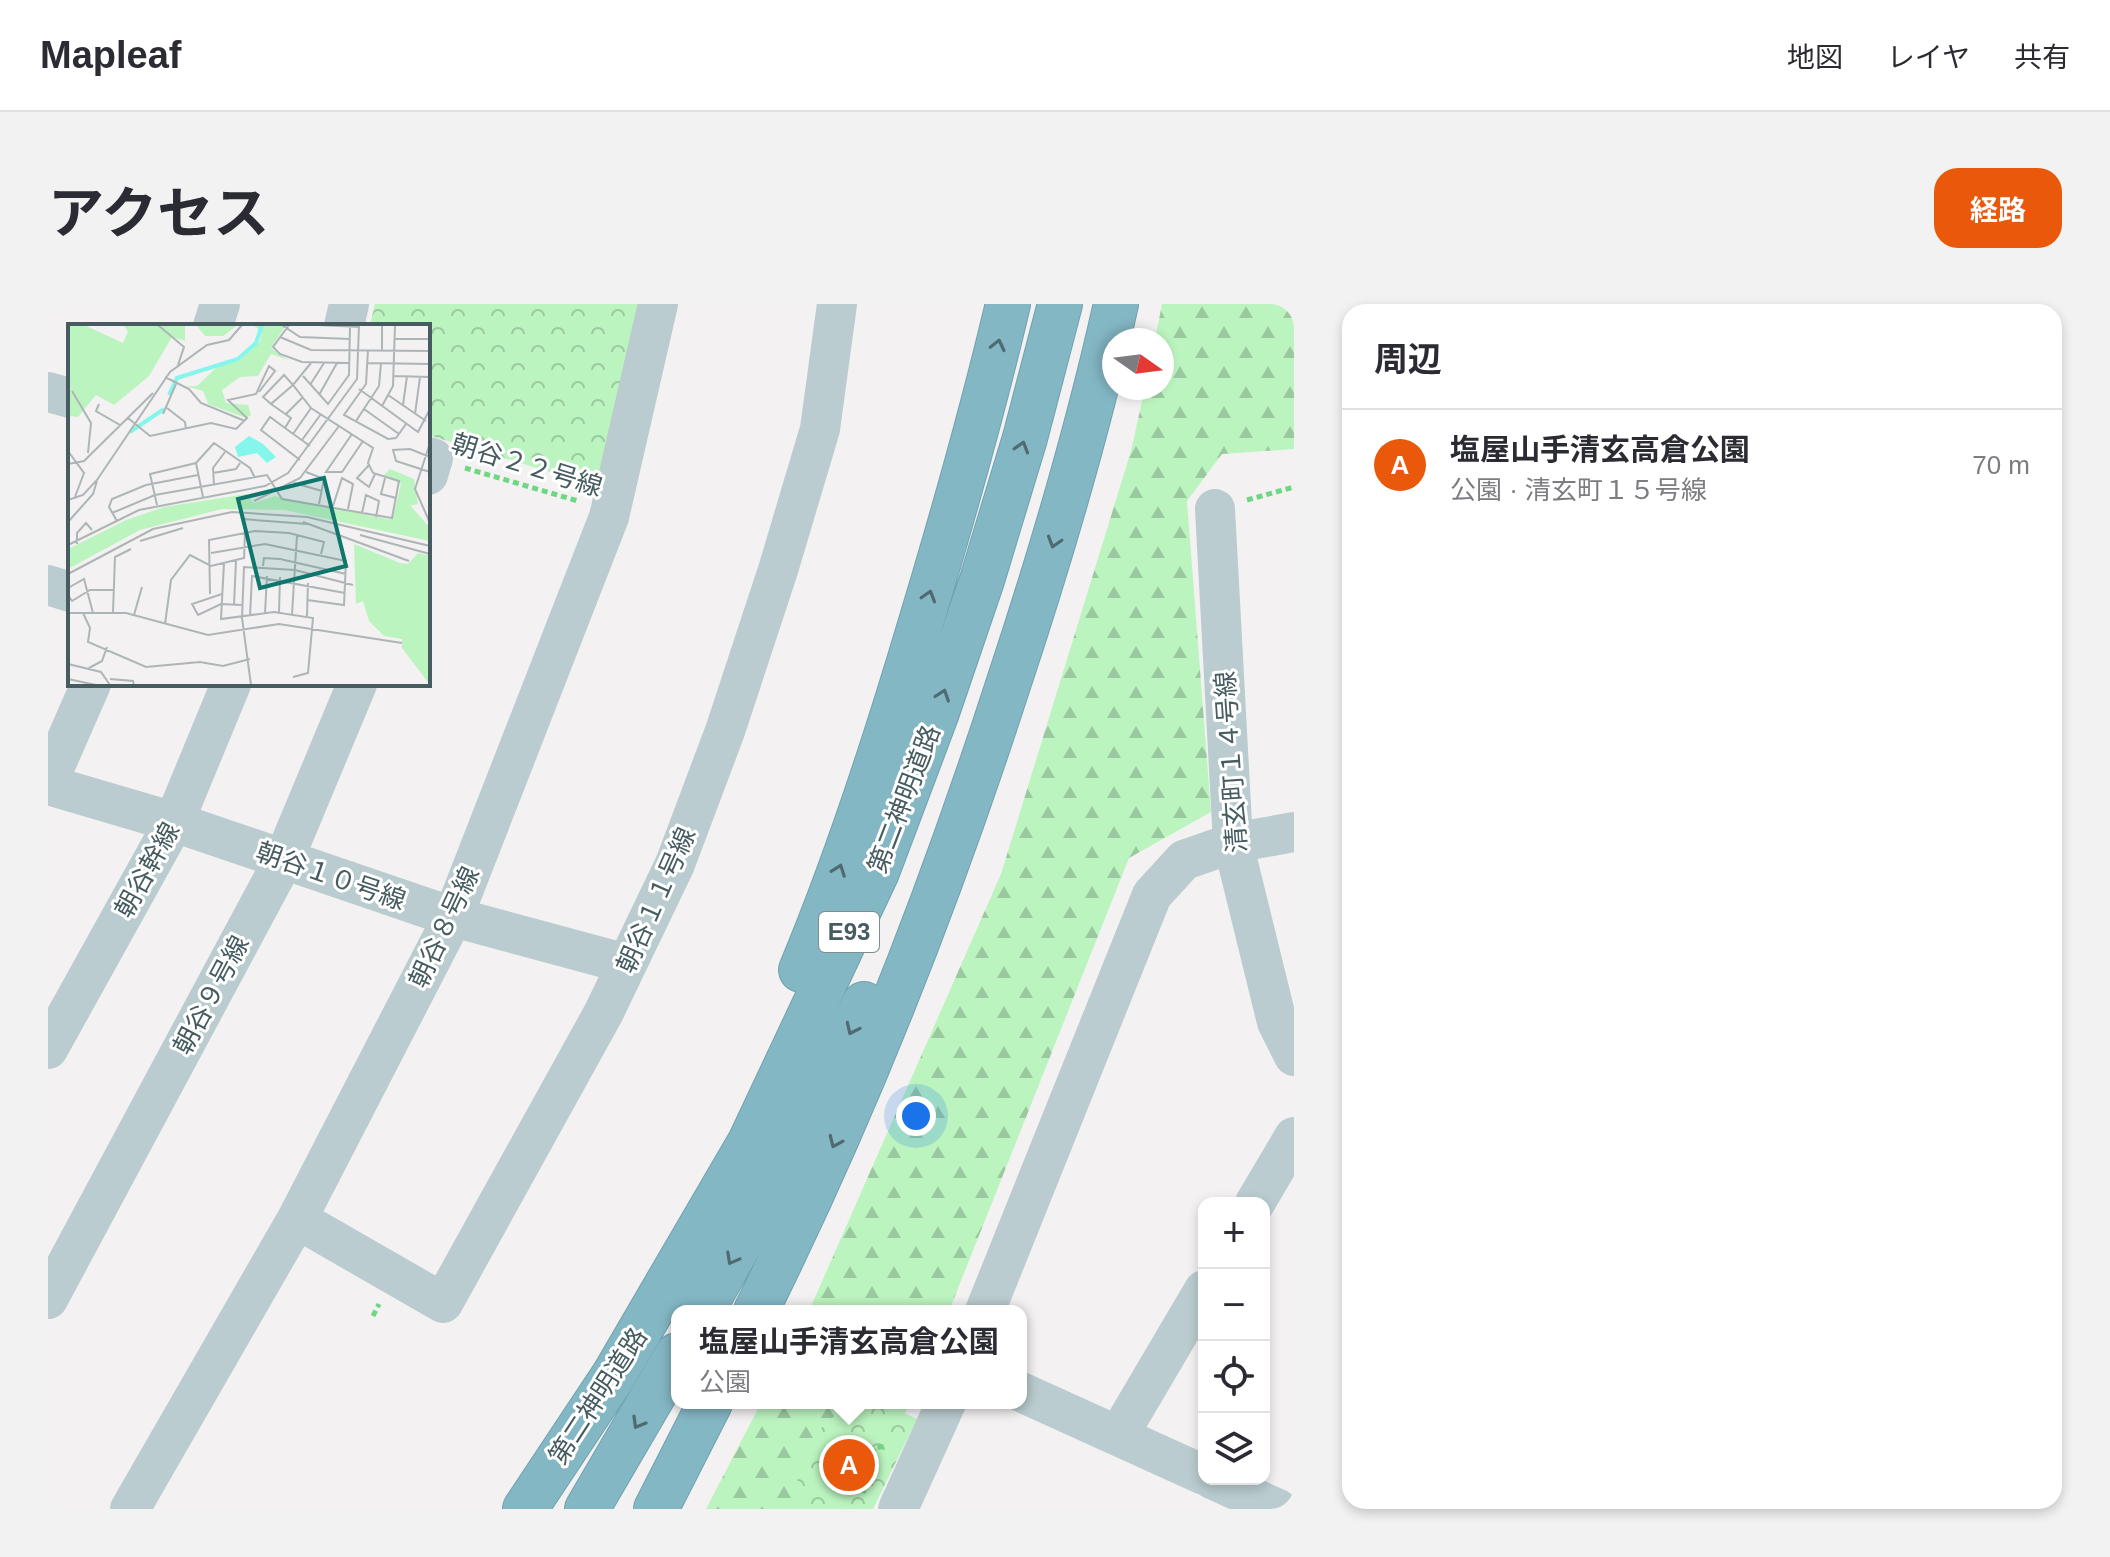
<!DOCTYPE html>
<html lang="ja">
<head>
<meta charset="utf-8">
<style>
  body { margin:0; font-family:Helvetica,"Noto Sans JP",sans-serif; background:#f2f2f3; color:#2b2b33 }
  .controls { position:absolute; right:24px; bottom:24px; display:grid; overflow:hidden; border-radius:16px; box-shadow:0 4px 12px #0003 }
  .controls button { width:72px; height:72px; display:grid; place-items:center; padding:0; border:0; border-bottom:2px solid #e1e1e2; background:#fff; color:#2b2b33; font:40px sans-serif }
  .compass { position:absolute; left:1054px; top:24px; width:72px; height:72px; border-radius:50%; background:#fff; box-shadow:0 4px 12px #0003; rotate:104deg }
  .you { position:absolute; left:868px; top:812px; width:28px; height:28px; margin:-20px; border:6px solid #fff; border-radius:50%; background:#1a73e8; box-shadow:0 0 0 12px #1a73e833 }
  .badge { display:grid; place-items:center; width:52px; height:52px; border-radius:50%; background:#ea580c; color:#fff; font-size:26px; font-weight:700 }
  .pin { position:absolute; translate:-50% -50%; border:4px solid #fff; box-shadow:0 2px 8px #0006 }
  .popup { position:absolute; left:623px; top:1001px; width:356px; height:104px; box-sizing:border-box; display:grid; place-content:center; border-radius:16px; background:#fff; filter:drop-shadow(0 2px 6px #0005); font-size:26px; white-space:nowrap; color:#7c7c81 }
  .popup b { font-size:30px; color:#2b2b33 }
  .popup::after { content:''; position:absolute; left:50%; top:100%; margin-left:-16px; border:16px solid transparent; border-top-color:#fff }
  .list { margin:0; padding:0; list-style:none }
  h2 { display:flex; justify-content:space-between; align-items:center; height:104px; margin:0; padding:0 32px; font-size:34px }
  h2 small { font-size:26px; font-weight:400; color:#7c7c81 }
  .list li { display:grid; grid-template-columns:52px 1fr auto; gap:24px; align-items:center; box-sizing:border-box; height:112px; padding:0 32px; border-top:2px solid #e1e1e2 }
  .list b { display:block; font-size:30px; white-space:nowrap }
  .list p { margin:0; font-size:26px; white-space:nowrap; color:#7c7c81 }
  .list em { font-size:26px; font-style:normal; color:#7c7c81 }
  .icon { flex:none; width:44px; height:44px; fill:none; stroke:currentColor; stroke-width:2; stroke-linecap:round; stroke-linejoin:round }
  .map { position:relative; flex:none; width:1246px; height:1205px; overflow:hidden; border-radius:24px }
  header { display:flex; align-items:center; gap:48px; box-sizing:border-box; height:112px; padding:0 40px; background:#fff; border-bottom:2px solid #e1e1e2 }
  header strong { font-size:38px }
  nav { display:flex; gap:44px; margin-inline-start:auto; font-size:28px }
  .intro { display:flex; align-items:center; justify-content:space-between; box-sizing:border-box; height:192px; padding:0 48px }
  h1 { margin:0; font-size:56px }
  .button { padding:20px 36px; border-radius:24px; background:#ea580c; color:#fff; font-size:28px; font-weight:700 }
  main { display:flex; gap:48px; padding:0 48px }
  aside { flex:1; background:#fff; border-radius:24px; box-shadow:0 4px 12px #0003 }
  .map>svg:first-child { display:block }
</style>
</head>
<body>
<header>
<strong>Mapleaf</strong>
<nav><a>地図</a><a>レイヤ</a><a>共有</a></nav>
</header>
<div class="intro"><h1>アクセス</h1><a class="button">経路</a></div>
<main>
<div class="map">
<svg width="1246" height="1205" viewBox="0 0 1246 1205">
  <defs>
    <pattern id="forest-firs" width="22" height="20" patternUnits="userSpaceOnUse" patternTransform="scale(2)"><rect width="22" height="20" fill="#bcf4c0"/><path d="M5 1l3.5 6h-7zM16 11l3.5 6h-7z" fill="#9bc99f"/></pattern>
    <pattern id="park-crowns" width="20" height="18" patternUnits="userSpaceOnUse" patternTransform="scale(2)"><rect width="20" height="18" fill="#bcf4c0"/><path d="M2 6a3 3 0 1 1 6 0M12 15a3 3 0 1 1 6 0" fill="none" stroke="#9bc99f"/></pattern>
  </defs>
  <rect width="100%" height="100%" fill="#f3f1f1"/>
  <path fill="url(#forest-firs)" d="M1114,0h132v145l-72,5 -35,47 24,311 -82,46 -180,453h-140l192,-437 130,-423 14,-63h17v-48h-7z
    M713,1099h149l-52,106h-152z"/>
  <path fill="url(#park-crowns)" d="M327,0h265l-41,183 -171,-52v-109h-58z
    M838,1101l31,14 -44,90h-86l27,-74 27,-25z"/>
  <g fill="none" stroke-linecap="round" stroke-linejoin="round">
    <defs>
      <path id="highway" d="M753,666c46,-110 83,-224 117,-338 33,-109 64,-218 90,-328
        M654,1007l82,-146 80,-161
        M708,1007c100,-201 182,-410 251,-623 42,-126 80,-254 109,-384
        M477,1205l89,-134 136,-233 127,-270 59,-157 46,-135 43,-142 35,-134
        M539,1205l90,-154
        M608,1205l54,-106"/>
    </defs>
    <use href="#highway" stroke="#6fa2b0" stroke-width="46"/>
    <path stroke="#6fd784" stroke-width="5" stroke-dasharray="6 4" stroke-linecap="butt" d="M417,164l113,33
      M1199,196l47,-13
      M325,1012l6,-12
      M815,1189l11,-45 12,-2"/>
    <path stroke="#bacccf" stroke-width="40" d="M165,22l7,-22
      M296,22l5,-22
      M0,88l22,6
      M380,153l5,1 -5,17
      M1167,205l18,334 44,179 17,34
      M0,281l22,7
      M0,478l43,-98
      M0,481l126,37 279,95 174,47
      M0,745l126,-227 57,-138
      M1207,899l39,-66
      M249,915l146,84 161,-291 71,-148 50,-133 53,-161 42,-141 17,-125
      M0,995l236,-440 73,-175
      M937,1007l167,-416 32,-35 49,-17 61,-11
      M973,1088l183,83
      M1070,1132l86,-146
      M1164,1175l66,30
      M82,1205l167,-290 156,-302 156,-400 49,-213
      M850,1205l48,-106"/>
    <use href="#highway" stroke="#84b7c4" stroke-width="44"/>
  </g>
  <defs><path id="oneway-chevron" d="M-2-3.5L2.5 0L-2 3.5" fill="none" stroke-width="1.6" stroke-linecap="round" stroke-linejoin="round" transform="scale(2)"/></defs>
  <g stroke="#4f6a70">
    <use href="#oneway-chevron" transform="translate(950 41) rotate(-77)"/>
    <use href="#oneway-chevron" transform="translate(974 143) rotate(-73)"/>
    <use href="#oneway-chevron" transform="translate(1006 238) rotate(107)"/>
    <use href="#oneway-chevron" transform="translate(881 292) rotate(-73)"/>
    <use href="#oneway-chevron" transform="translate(895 391) rotate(-71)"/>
    <use href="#oneway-chevron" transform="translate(791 566) rotate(-70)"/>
    <use href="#oneway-chevron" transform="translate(804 725) rotate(115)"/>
    <use href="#oneway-chevron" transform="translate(787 838) rotate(114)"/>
    <use href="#oneway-chevron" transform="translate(684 955) rotate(119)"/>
    <use href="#oneway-chevron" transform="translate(590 1119) rotate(120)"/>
  </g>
  <g text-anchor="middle" stroke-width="6" stroke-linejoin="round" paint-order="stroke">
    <rect fill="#fff" stroke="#7e8d90" stroke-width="2" x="771" y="608" width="60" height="40" rx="6"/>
    <g font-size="24" font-weight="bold" fill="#465c61">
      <text x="801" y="636">E93</text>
    </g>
    <g font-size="26" fill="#465c61" stroke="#fff">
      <text transform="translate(479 161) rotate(17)" y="9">朝谷２２号線</text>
      <text transform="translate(1183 458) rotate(-94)" y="9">清玄町１４号線</text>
      <text transform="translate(856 495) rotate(-69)" y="9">第二神明道路</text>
      <text transform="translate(99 566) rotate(-61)" y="9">朝谷幹線</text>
      <text transform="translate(283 572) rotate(19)" y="9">朝谷１０号線</text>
      <text transform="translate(608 596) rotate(-66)" y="9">朝谷１１号線</text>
      <text transform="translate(396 623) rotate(-65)" y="9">朝谷８号線</text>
      <text transform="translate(163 691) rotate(-62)" y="9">朝谷９号線</text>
      <text transform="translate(550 1092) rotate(-57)" y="9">第二神明道路</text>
    </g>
  </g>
  <g transform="translate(20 20)">
    <rect width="362" height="362" fill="#f3f1f1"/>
    <path d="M0,1h16l39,18 5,-11 -4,-7h61v16l-13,-4 -23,39 -35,29 -18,-10 -18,22 -10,-1zM128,1h42l-15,11h-18zM185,1h33l-15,23 17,12 -17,-6 -13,22 -18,1 -18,13 4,13 22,2 3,10 -5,3 -38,-14 -5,-13 -17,-5h11l21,-20 21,-5 21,-20 2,-9zM179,170l7,9 21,-7 114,25 12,-17 9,1 20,23v13l-146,-31 -62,-1 -82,21 -72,39v-20l58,-29 38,-13zM286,220l46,19 8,1 10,-11 12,3v129l-28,-37v-9l-18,-3 -15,-15 -6,-20 -7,3z" fill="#bcf4c0"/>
    <path d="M322,145l24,10 4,25 -18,4 -5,17 -70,-13 -1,-6 68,14 9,-36 -18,-8z" fill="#bcf4c0"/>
    <path d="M181,112l14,8 13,13 -9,6 -10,-10 -19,4 -3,-10z" fill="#84f6eb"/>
    <path fill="none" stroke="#84f6eb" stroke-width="4" d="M101,71l8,-17 61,-19 18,-16 6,-18M62,108l34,-23"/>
    <path fill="none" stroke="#aeb5b7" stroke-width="2" d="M90,1l26,22 -6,18M214,1l18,12 50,2M221,1l-16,22 7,7 22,8 47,1M250,1l41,2M212,13l31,13 119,1M327,15h35M300,26l-2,34 -22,31 44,24 8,-1 10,-14M314,26v-25M300,39l62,1M235,52l25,28 21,-29 1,-48M326,52l36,1M97,53l24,12 12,14 44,18M242,61l14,-22M291,65l59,43 12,-23M4,67l19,32 -3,30M251,71l18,-32M320,71l38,26M31,80l-3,7 24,14M203,80l-8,-7 21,-22 9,10 18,-22M335,81l4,-29M314,82l11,-20 2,-61M99,84l18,14 1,7M296,85l35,25M95,90l13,-30M218,90l17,-17M347,90l5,-37M60,94l22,18 61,-13 25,6 11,-11 -19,-18 28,-6 13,-28 6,5 -16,21M288,97l23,-35 2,-23M217,104l-15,-11 -9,13 39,30M225,110l18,-26M284,110l-26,38h16l21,-31M234,116l19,-26M362,119l-15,46 15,34M0,127l16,22 -9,24M362,133l-20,-8 -17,1 3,11 34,11M128,139l7,34M0,140l16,-3 69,-68M301,141l-12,13 12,9 6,-13M238,148l18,7 -5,25M145,149l23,-4 4,-6M317,154l-4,16 15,4M226,159l28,8M146,161l-1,-17 12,-16M0,176l15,-5 14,-15 73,-108 37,-27 22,-5 13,-15M186,177l46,-23 39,-52M89,181l-7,-31 46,-11 18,-20 36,25 5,10M265,182l9,-28 11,6 -5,25M44,189l43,-18 112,-20 15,24 110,19 7,-37 -26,-8 -5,-10 5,-15 -62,-40 -18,-23 -22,19 20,14 -6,10 25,18M294,189l4,-18 13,6 -3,16M174,195l65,5M49,197l-8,-14 3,-8 34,-14 52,-10M0,198l25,-28 4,-13M235,198l106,39M292,211l70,19M72,217l43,-13M9,220v-11l9,-10 6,7M0,221l71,-35 126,-24 23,-13 69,-94 2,-54M143,229l54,-9 81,17 -2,44 -37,-5M176,235l1,-27M156,239l-3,56 53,-7 39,6 -5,55 -15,4M195,242l1,-8 16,1 66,15M0,250l85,-45 79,-17 75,5 123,29M0,264l16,-9 9,34M142,270l-1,-54 46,-9 34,2 35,9 -3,12M154,270l-30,10 6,11 23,-11 21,1M0,271l4,6 18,-11h24M166,281l2,-45M45,288l2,-55 16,-8M211,288l1,-35M0,289h58l82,22 71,-11 123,19M15,289l7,15 -2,14 58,25 54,-5 23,4 27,-7M197,289l2,-37M224,290l5,-79M66,291l8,-28M182,292l2,-40 93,17M239,292l1,-33M97,300l6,-44 19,-25 21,11 33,-8M0,340l33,8 9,13M21,344l13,-7 5,-14M0,355l28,6M42,355l23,2 1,4M183,361l-9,-67 2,-51 51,3 58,15"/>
    <path fill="#0f766e" fill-opacity="0.15" stroke="#0f766e" stroke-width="4" d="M256,154l22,88 -86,22 -22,-89z"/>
    <rect width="362" height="362" fill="none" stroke="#465c61" stroke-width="4"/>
  </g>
</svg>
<div class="controls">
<button>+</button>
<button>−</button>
<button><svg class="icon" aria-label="locate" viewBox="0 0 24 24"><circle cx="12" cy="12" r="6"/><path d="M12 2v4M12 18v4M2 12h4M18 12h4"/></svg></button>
<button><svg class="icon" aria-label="layers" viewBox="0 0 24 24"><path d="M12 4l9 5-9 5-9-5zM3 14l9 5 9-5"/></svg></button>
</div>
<svg class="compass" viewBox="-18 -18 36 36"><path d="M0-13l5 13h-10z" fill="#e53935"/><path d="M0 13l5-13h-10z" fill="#7c7c81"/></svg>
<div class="you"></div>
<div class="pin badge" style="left:801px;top:1161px">A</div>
<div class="popup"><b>塩屋山手清玄高倉公園</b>公園</div>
</div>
<aside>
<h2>周辺<small></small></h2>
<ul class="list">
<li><span class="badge">A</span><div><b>塩屋山手清玄高倉公園</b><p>公園 · 清玄町１５号線</p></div><em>70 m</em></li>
</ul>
</aside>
</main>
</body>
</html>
